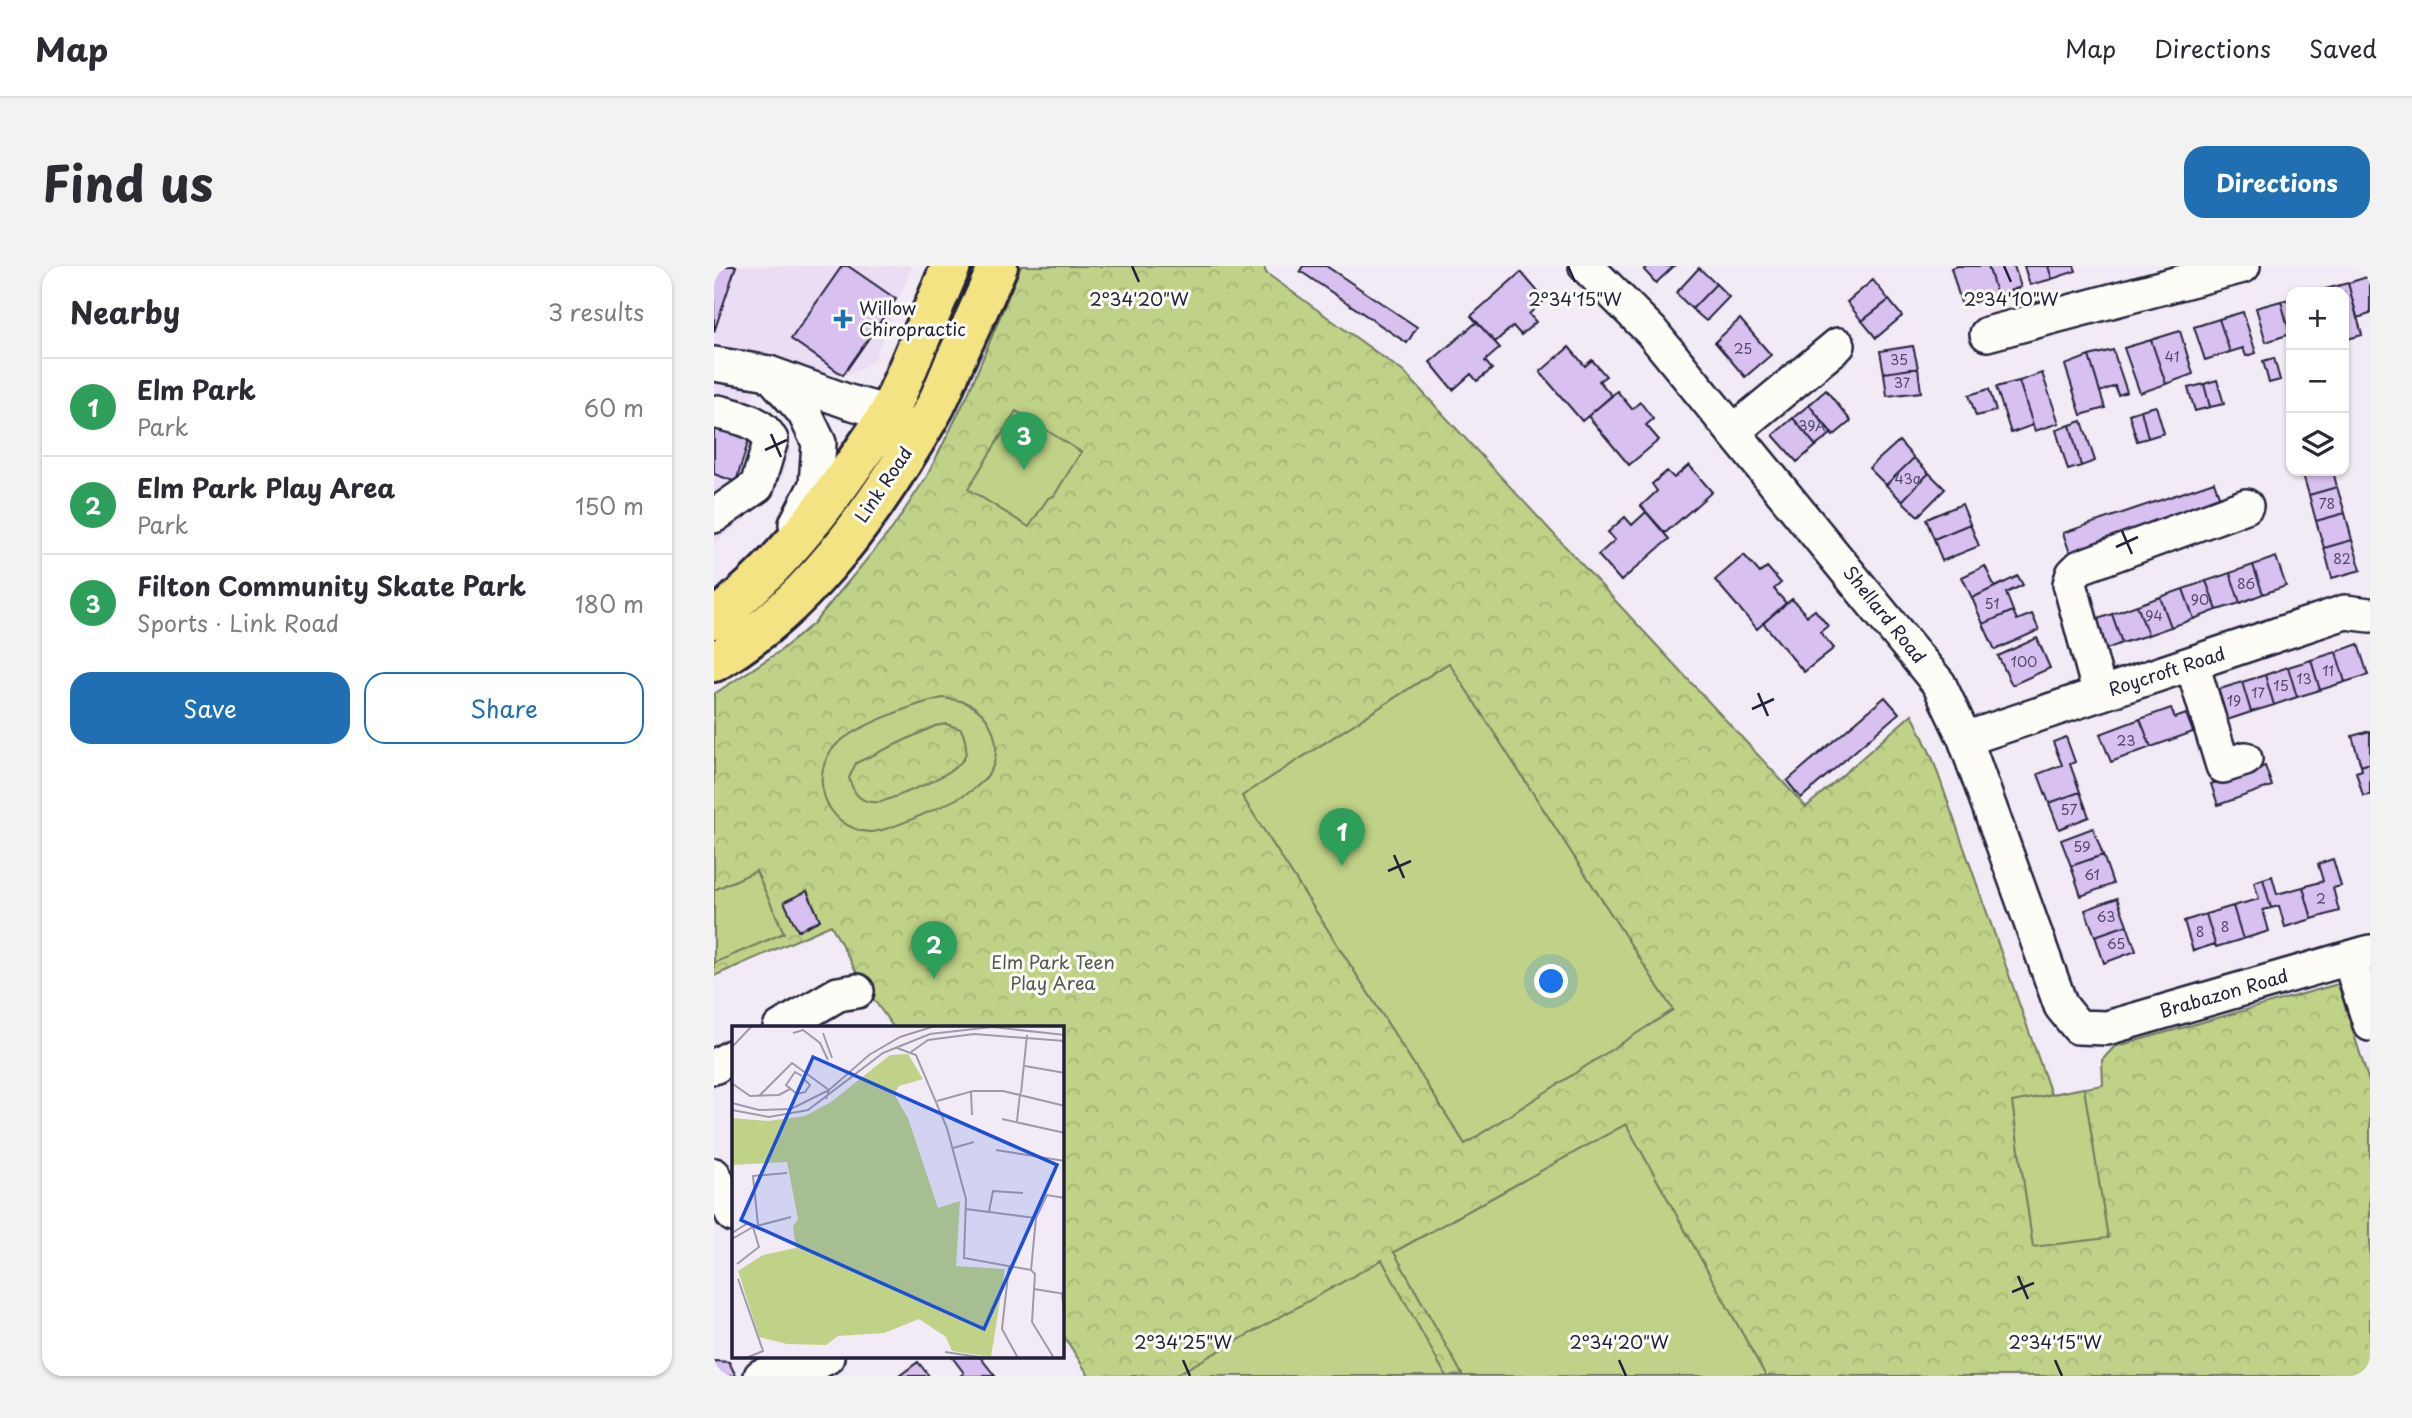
<!DOCTYPE html>
<html lang="en">
<head>
<meta charset="utf-8">
<style>
  body { margin:0; font-family:"Playpen Sans",sans-serif; background:#f2f2f3; color:#2b2b33 }
  .controls { position:absolute; right:21px; top:21px; display:grid; overflow:hidden; border-radius:14px; box-shadow:0 2px 5px #0004 }
  .controls button { width:63px; height:63px; display:grid; place-items:center; padding:0; border:0; border-bottom:2px solid #e1e1e2; background:#fff; color:#2b2b33; font:35px sans-serif }
  .you { position:absolute; left:838px; top:716px; width:24px; height:24px; margin:-18px; border:5px solid #fff; border-radius:50%; background:#1a73e8; box-shadow:0 0 0 10px #1a73e833 }
  .badge { display:grid; place-items:center; width:46px; height:46px; border-radius:50%; background:#1f6fb2; color:#fff; font-size:23px; font-weight:700 }
  .pin { position:absolute; translate:-50% -58px; filter:drop-shadow(0 2px 4px #0008) }
  .pin::after { content:''; position:absolute; top:37px; width:24px; height:21px; background:inherit; clip-path:polygon(0 0,100% 0,50% 100%) }
  .list { margin:0; padding:0; list-style:none }
  h2 { display:flex; justify-content:space-between; align-items:center; height:91px; margin:0; padding:0 28px; font-size:30px }
  h2 small { font-size:23px; font-weight:400; color:#7c7c81 }
  .list li { display:grid; grid-template-columns:46px 1fr auto; gap:21px; align-items:center; box-sizing:border-box; height:98px; padding:0 28px; border-top:2px solid #e1e1e2 }
  .list b { display:block; font-size:26px; white-space:nowrap }
  .list p { margin:0; font-size:23px; white-space:nowrap; color:#7c7c81 }
  .list em { font-size:23px; font-style:normal; color:#7c7c81 }
  .actions { display:flex; gap:14px; padding:21px 28px }
  .actions a { flex:1; padding:16px 0; border:2px solid #1f6fb2; border-radius:21px; text-align:center; font-size:24px; color:#1f6fb2 }
  .actions .main { background:#1f6fb2; color:#fff }
  .icon { flex:none; width:38px; height:38px; fill:none; stroke:currentColor; stroke-width:2; stroke-linecap:round; stroke-linejoin:round }
  .map { position:relative; flex:none; width:1656px; height:1110px; overflow:hidden; border-radius:21px }
  header { display:flex; align-items:center; gap:42px; box-sizing:border-box; height:98px; padding:0 35px; background:#fff; border-bottom:2px solid #e1e1e2 }
  header strong { font-size:33px }
  nav { display:flex; gap:38px; margin-inline-start:auto; font-size:24px }
  .intro { display:flex; align-items:center; justify-content:space-between; box-sizing:border-box; height:168px; padding:0 42px }
  h1 { margin:0; font-size:49px }
  .button { padding:18px 32px; border-radius:21px; background:#1f6fb2; color:#fff; font-size:24px; font-weight:700 }
  main { display:flex; gap:42px; padding:0 42px }
  aside { flex:1; background:#fff; border-radius:21px; box-shadow:0 2px 5px #0004 }
  .map>svg:first-child { display:block }
</style>
</head>
<body>
<header>
<strong>Map</strong>
<nav><a>Map</a><a>Directions</a><a>Saved</a></nav>
</header>
<div class="intro"><h1>Find us</h1><a class="button">Directions</a></div>
<main>
<aside>
<h2>Nearby<small>3 results</small></h2>
<ul class="list">
<li><span class="badge" style="background:#2e9e5b">1</span><div><b>Elm Park</b><p>Park</p></div><em>60 m</em></li>
<li><span class="badge" style="background:#2e9e5b">2</span><div><b>Elm Park Play Area</b><p>Park</p></div><em>150 m</em></li>
<li><span class="badge" style="background:#2e9e5b">3</span><div><b>Filton Community Skate Park</b><p>Sports · Link Road</p></div><em>180 m</em></li>
</ul>
<div class="actions"><a class="main">Save</a><a>Share</a></div>
</aside>
<div class="map">
<svg width="1656" height="1110" viewBox="0 0 1656 1110">
  <defs>
    <pattern id="forest-crowns" width="20" height="18" patternUnits="userSpaceOnUse" patternTransform="scale(1.75)"><rect width="20" height="18" fill="#bfd287"/><path d="M2 6a3 3 0 1 1 6 0M12 15a3 3 0 1 1 6 0" fill="none" stroke="#a4b475"/></pattern>
  </defs>
  <rect width="100%" height="100%" fill="#f2eaf5"/>
  <filter id="ink" filterUnits="userSpaceOnUse"><feTurbulence type="fractalNoise" baseFrequency=".0143" numOctaves="2"/><feDisplacementMap in="SourceGraphic" scale="14" xChannelSelector="R" yChannelSelector="G"/><feConvolveMatrix kernelMatrix="1 2 1 2 8 2 1 2 1" color-interpolation-filters="sRGB"/></filter>
  <g filter="url(#ink)">
    <path fill="#eaddf4" d="M0,0h198l-38,94 -23,14 -37,-1 -40,-15 -27,48 28,20 16,24 -14,41 -63,53z"/>
    <path fill="url(#forest-crowns)" stroke="#707a61" stroke-width="2" d="M307,0h243l2,7 139,100 401,434 106,-93 20,43 119,337 52,-9 -1,-25 12,-13 224,-63 32,101v291h-1281l-27,-43v-305h-168l-30,-42 -33,-61 -117,51v-282l66,-43 34,-28 78,-94 35,-53 41,-82z"/>
    <path fill="#bfd287" stroke="#707a61" stroke-width="2" fill-rule="evenodd" d="M302,145l65,41 -27,44 -6,2 -19,29 -61,-38z
      M735,397l224,347 -208,134 -223,-348z
      M229,432c7,1 15,2 21,4 27,9 41,45 26,70 -4,7 -12,14 -19,19 -17,10 -84,42 -102,41 -44,-4 -63,-58 -32,-88 19,-18 80,-41 106,-46zM232,458l15,5c4,9 7,18 4,27 -6,18 -65,39 -84,46 -19,2 -27,-6 -32,-24l7,-15 79,-37z
      M42,605l28,62 -70,30v-73z
      M1370,822l24,150 -75,9 -21,-145z
      M912,858l140,252h-303l-69,-124z
      M668,994l64,116h-272z"/>
    <path fill="#d8c0f0" stroke="#22223b" stroke-width="2" d="M0,0h22l-22,66z
      M128,0h6l48,33 -53,76 -52,-36z
      M589,0h23l91,61 -10,16 -107,-72z
      M934,0h26l-18,17 -12,-13z
      M1244,0h30l9,29 -35,11 -11,-38z
      M1274,0h26l7,21 -24,8z
      M1310,0h24l4,13 -22,6z
      M1334,0h26l2,5 -24,8z
      M985,2l17,16 -24,25 -16,-16z
      M807,6l24,28 -16,14 7,8 -15,13 -8,-9 -18,16 -24,-26z
      M1656,10v38l-13,4 -9,-35z
      M1159,14l16,20 -27,21 -15,-19z
      M1634,17l14,52 -18,5v-48h-22v-2z
      M1002,18l13,13 -23,24 -14,-12z
      M1577,33v39l-10,-37z
      M1175,34l13,16 -26,22 -14,-17z
      M1567,35l9,33 -24,8 -10,-34z
      M1529,46l13,41 -10,3 -3,-8 -13,4 -11,-33z
      M1026,53l31,36 -26,22 -30,-35z
      M1505,53l11,33 -25,8 -11,-33z
      M763,56l23,26 -15,13 7,8 -15,12 -6,-7 -18,16 -23,-28z
      M1466,65l13,43 -27,10 -15,-44z
      M1437,74l15,44 -26,9 -16,-45z
      M1199,80l5,22 -34,5 -4,-22z
      M855,81l16,19 7,-6 14,16 -7,5 13,15 -30,25 -42,-49z
      M1399,84l14,42 -9,3 -3,-9 -15,6 -11,-36z
      M1375,90l16,52 -24,7 -16,-50z
      M1560,92l6,22 -11,3 -6,-22z
      M1204,102l3,24 -34,4 -3,-23z
      M1328,107l17,50 -24,8 -16,-50z
      M1503,114l7,24 -14,3 -6,-23z
      M1305,115l14,44 -22,8 -15,-46z
      M1490,118l6,23 -15,4 -7,-23z
      M1275,123l7,22 -20,5 -7,-21z
      M1112,124l25,31 -18,15 -24,-31z
      M903,125l15,18 8,-7 13,17 -7,6 13,15 -30,25 -41,-49z
      M1095,139l23,28 -16,13 -23,-28z
      M1442,140l8,27 -16,5 -7,-28z
      M1427,144l7,28 -11,3 -8,-27z
      M1079,152l23,28 -19,16 -24,-27z
      M1368,155l13,40 -14,5 -11,-41z
      M0,158l36,12 -14,46 -22,-8z
      M1356,159l11,41 -13,4 -12,-40z
      M1185,175l15,17 -28,27 -17,-17z
      M1200,192l15,15 -27,28 -16,-16z
      M975,199l23,27 -47,41 -24,-27 16,-15 -5,-7 15,-13 7,7z
      M1588,205h31l4,16 -28,8z
      M1215,207l16,16 -27,27 -16,-15z
      M1500,216l7,20 -151,51 -7,-20z
      M1623,221l8,26 -29,8 -7,-26z
      M1248,238l8,20 -36,15 -8,-20z
      M932,246l23,27 -48,42 -23,-26 17,-15 -7,-8 17,-15 7,8z
      M1631,247l7,27 -28,8 -8,-27z
      M1256,258l9,22 -37,15 -8,-22z
      M1638,274l9,30 -29,8 -8,-30z
      M1030,289l16,18 7,-6 14,16 -7,6 12,14 -29,26 -42,-49z
      M1562,291l10,29 -23,8 -10,-29z
      M1539,299l10,29 -23,9 -10,-30z
      M1271,300l10,21 -23,11 -10,-21z
      M1516,307l10,30 -23,7 -11,-29z
      M1304,310l5,9 -17,8 7,18 -30,13 -11,-26z
      M1492,315l11,29 -23,9 -11,-30z
      M1469,323l11,30 -23,8 -11,-30z
      M1446,331l11,30 -23,8 -11,-30z
      M1078,333l15,17 8,-6 13,16 -8,6 14,16 -30,24 -41,-49z
      M1423,339l11,30 -26,8 -10,-29z
      M1299,345l4,9 15,-6 7,16 -44,20 -12,-26z
      M1398,348l10,29 -23,9 -10,-30z
      M1323,372l13,30 -38,17 -14,-29z
      M1644,378l10,31 -23,7 -9,-30z
      M1622,386l9,30 -25,8 -9,-30z
      M1597,394l9,30 -23,7 -9,-30z
      M1574,401l9,30 -23,8 -9,-30z
      M1551,409l9,30 -23,7 -9,-30z
      M1528,416l9,30 -24,8 -10,-30z
      M1171,431l14,16 -98,85 -14,-17z
      M1457,442l4,10 11,-4 7,18 -42,15 -11,-28z
      M1426,453l11,28 -40,15 -11,-28z
      M1656,465v32l-9,3 -9,-30z
      M1352,471l9,25 -5,2 10,28 -31,11 -11,-29 24,-9 -9,-23z
      M1656,497v32l-7,1 -7,-24 6,-2 -1,-4z
      M1551,500l7,20 -54,19 -7,-21z
      M1366,526l9,25 -30,12 -10,-26z
      M1379,562l10,27 -32,11 -10,-26z
      M1389,589l10,29 -32,12 -10,-30z
      M1619,593l8,27 -8,2 6,23 -27,8 -9,-32 20,-6 -5,-17z
      M1558,610l5,18 26,-7 9,32 -27,8 -6,-21 -8,2 -8,-29z
      M1549,613l8,29 -8,2 6,21 -26,8 -10,-33 26,-7 -5,-17z
      M93,625l13,29 -22,11 -14,-29z
      M1403,632l10,27 -32,11 -10,-26z
      M1519,640l10,33 -27,8 -10,-33z
      M1492,648l9,30 -22,7 -9,-30z
      M1413,659l9,26 -32,12 -9,-27z
      M238,1091h28l15,19h-35l4,-3z
      M0,1095l15,1 7,14h-22z
      M204,1096l11,14h-30z"/>
    <g fill="none" stroke-linecap="round" stroke-linejoin="round">
      <defs>
        <path id="minor" d="M872,0l65,65 288,353 26,55 96,267 17,21 29,1 263,-76
          M1273,68l256,-68
          M0,98l55,9 80,29 40,11
          M55,107l35,39 15,31 -3,42 -20,39
          M1020,165l104,-86
          M0,250l43,-30 14,-46c-10,-20 -34,-23 -53,-28
          M1478,398l31,102 22,-7
          M1386,428l-30,-110 3,-10 7,-7 166,-61
          M1251,473l380,-127 25,3
          M1635,692l21,66
          M66,762l58,-34 19,-3
          M0,801l19,-11
          M0,909l19,40
          M47,1110l24,-7 9,7
          M90,1110l12,-13 11,-6"/>
        <path id="major" d="M176,171l-1,-24 62,-147
          M0,353c12,-7 22,-19 33,-28 56,-51 100,-115 142,-178
          M0,396c95,-55 164,-156 218,-250 9,-15 15,-33 22,-49 15,-32 30,-65 44,-97"/>
      </defs>
      <use href="#minor" stroke="#22223b" stroke-width="38"/>
      <use href="#major" stroke="#22223b" stroke-width="44"/>
      <use href="#minor" stroke="#fdfcf7" stroke-width="33"/>
      <use href="#major" stroke="#f4e382" stroke-width="38"/>
    </g>
  </g>
  <path fill="none" stroke="#22223b" stroke-width="2.5" d="M418,0l7,16M854,0l7,16M1290,0l7,16M57,168l10,23M51,184l22,-10M1408,265l10,23M1402,281l22,-10M1044,427l10,23M1038,443l22,-10M680,589l10,23M674,605l23,-10M1304,1010l10,23M1298,1026l22,-9M469,1094l7,16M905,1094l7,16M1341,1094l7,16"/>
  <path fill="#1f6fb2" stroke="#fdfcf7" stroke-width="2.5" d="M125.5 42.5h7v7h7v7h-7v7h-7v-7h-7v-7h7z"/>
  <g text-anchor="middle" stroke-width="6" stroke-linejoin="round" paint-order="stroke">
    <g font-size="14" fill="#504a68">
      <text x="1029" y="88">25</text>
      <text x="1458" y="96">41</text>
      <text x="1185" y="99">35</text>
      <text x="1188" y="122">37</text>
      <text x="1098" y="165">39A</text>
      <text x="1194" y="218">43a</text>
      <text x="1613" y="243">78</text>
      <text x="1628" y="298">82</text>
      <text x="1532" y="323">86</text>
      <text x="1486" y="339">90</text>
      <text x="1278" y="343">51</text>
      <text x="1440" y="355">94</text>
      <text x="1310" y="401">100</text>
      <text x="1614" y="410">11</text>
      <text x="1590" y="418">13</text>
      <text x="1567" y="425">15</text>
      <text x="1544" y="432">17</text>
      <text x="1520" y="440">19</text>
      <text x="1412" y="480">23</text>
      <text x="1355" y="549">57</text>
      <text x="1368" y="586">59</text>
      <text x="1378" y="614">61</text>
      <text x="1607" y="638">2</text>
      <text x="1392" y="656">63</text>
      <text x="1511" y="666">8</text>
      <text x="1486" y="671">8</text>
      <text x="1402" y="683">65</text>
    </g>
    <g font-size="18" fill="#22223b" stroke="#fdfcf7" text-anchor="start">
      <text x="145" y="49">Willow<tspan x="145" dy="21">Chiropractic</tspan></text>
    </g>
    <g font-size="18" fill="#22223b" stroke="#fdfcf7">
      <text transform="translate(170 219) rotate(-56)" y="6">Link Road</text>
      <text transform="translate(1170 349) rotate(51)" y="6">Shellard Road</text>
      <text transform="translate(1453 406) rotate(-18)" y="6">Roycroft Road</text>
      <text transform="translate(1510 728) rotate(-16)" y="6">Brabazon Road</text>
    </g>
    <g font-size="18" fill="#515752" stroke="#fdfcf7">
      <text x="339" y="703">Elm Park Teen<tspan x="339" dy="21">Play Area</tspan></text>
    </g>
  </g>
  <g transform="translate(18 760)">
    <rect width="332" height="332" fill="#f2eaf5"/>
    <path d="M176,28l15,25 -24,7 -5,8 14,24 30,90 22,-7 -4,65 49,3 -14,88 -39,-6 -6,-14 -27,-18 -35,14 -46,3 -12,9 -39,-1 -28,-7 -21,-66 25,-16 33,-7 -3,-22 5,-7 -11,-57 -55,3v-47l36,3 37,-5 26,-14 59,-47z" fill="#bfd287"/>
    <path d="M171,38l3,9 -20,11 -7,-15zM71,109l16,1 4,11 -24,4 -4,-10zM2,123h46v11h-46zM163,137l11,66 -40,6 -10,-65zM159,217l6,65 -42,4 -6,-65zM114,221l6,65 -42,4 -6,-65zM63,233l8,66 -43,5 -8,-66zM218,239l11,3 -6,23 -12,-3z" fill="#bfd287"/>
    <path fill="none" stroke="#9f9aab" stroke-width="2" d="M61,7l10,-3 17,13 8,17M91,7l9,25M0,21l20,-21M165,22l19,7 31,73 19,71 -2,59 67,12M179,26l17,-12 46,-6 91,7M293,40l40,7M70,50l-7,-4 -9,13 11,9 8,-2 5,-7 -6,-6M1,58l17,12 29,-1 11,-6M239,66l1,23M289,67l6,-58M27,70l33,-33 37,27M94,73l3,-9 40,-35 31,-18 35,-11M205,75l36,-10h30l62,15M0,77l27,7 32,-1 38,-19M0,84l37,7 39,-7 75,-57 47,-19 62,-7 73,8M270,93l63,14M285,95l3,-28M221,122l21,-6M264,124l69,11M234,183l70,9 -5,52M257,185l4,-20 30,2M304,192l11,-23 18,3M26,199l-5,-49 34,-3M0,207l16,-10 5,4 38,-10M0,213l21,-12M5,238l22,-17 -6,-20M277,240l-7,63 16,29M299,244l4,4 -3,48 22,36M6,253l25,72 -17,7M302,263l31,5M330,268l3,27M213,326l41,6"/>
    <path fill="#1d4ed8" fill-opacity="0.15" stroke="#1d4ed8" stroke-width="3.5" d="M81,31l244,108 -73,164 -243,-109z"/>
    <rect width="332" height="332" fill="none" stroke="#22223b" stroke-width="3.5"/>
  </g>
  <g font-size="18" text-anchor="middle" fill="#22223b" stroke="#fdfcf7" stroke-width="6" stroke-linejoin="round" paint-order="stroke">
    <text x="1297" y="40">2°34'10"W</text>
    <text x="425" y="40">2°34'20"W</text>
    <text x="861" y="40">2°34'15"W</text>
    <text x="469" y="1083">2°34'25"W</text>
    <text x="905" y="1083">2°34'20"W</text>
    <text x="1341" y="1083">2°34'15"W</text>
  </g>
</svg>
<div class="controls">
<button>+</button>
<button>−</button>
<button><svg class="icon" aria-label="layers" viewBox="0 0 24 24"><path d="M12 4l9 5-9 5-9-5zM3 14l9 5 9-5"/></svg></button>
</div>
<div class="you"></div>
<div class="pin badge" style="left:628px;top:600px;background:#2e9e5b">1</div>
<div class="pin badge" style="left:220px;top:713px;background:#2e9e5b">2</div>
<div class="pin badge" style="left:310px;top:204px;background:#2e9e5b">3</div>
</div>
</main>
</body>
</html>
